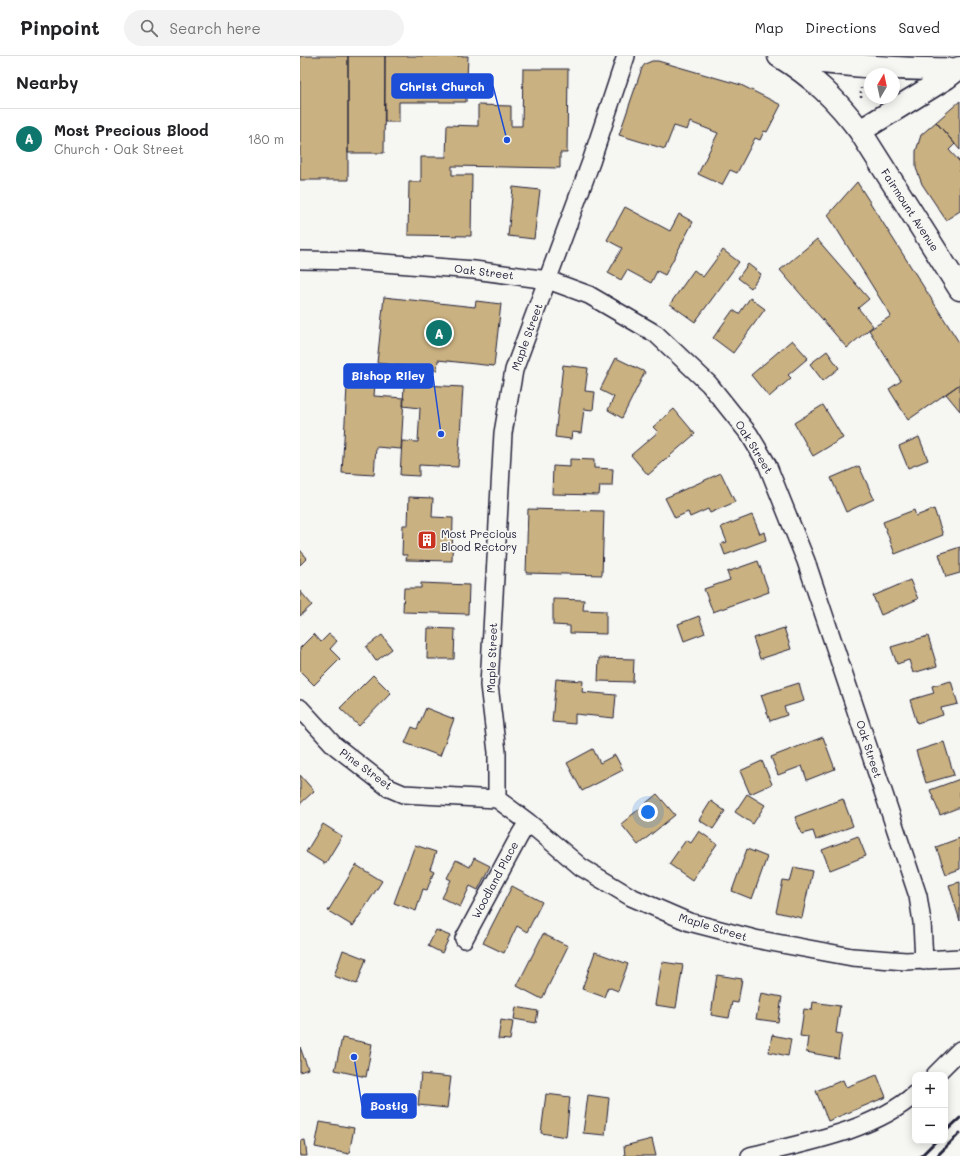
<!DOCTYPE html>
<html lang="en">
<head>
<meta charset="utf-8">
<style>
  body { margin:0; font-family:Mali,sans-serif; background:#f2f2f2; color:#202124 }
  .controls { position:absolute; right:12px; bottom:12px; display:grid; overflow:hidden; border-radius:8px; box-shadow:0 2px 10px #0003 }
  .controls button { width:36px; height:36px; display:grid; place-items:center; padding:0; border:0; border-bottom:1px solid #e0e0e0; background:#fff; color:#202124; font:20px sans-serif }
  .compass { position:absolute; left:564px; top:12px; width:36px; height:36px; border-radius:50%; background:#fff; box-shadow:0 2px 10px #0003; rotate:9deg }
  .you { position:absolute; left:348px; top:756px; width:14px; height:14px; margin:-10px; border:3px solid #fff; border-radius:50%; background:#1a73e8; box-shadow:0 0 0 6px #1a73e833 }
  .badge { display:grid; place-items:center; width:26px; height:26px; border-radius:50%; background:#0f766e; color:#fff; font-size:13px; font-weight:700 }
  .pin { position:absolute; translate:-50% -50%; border:2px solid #fff; box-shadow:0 1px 4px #0006 }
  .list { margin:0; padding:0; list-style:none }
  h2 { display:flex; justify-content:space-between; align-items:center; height:52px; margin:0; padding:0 16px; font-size:17px }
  h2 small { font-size:13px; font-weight:400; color:#757577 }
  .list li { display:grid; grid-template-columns:26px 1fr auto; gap:12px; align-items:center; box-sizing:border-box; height:60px; padding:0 16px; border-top:1px solid #e0e0e0 }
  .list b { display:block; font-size:15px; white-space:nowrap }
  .list p { margin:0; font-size:13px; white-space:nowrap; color:#757577 }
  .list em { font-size:13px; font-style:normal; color:#757577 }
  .icon { flex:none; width:22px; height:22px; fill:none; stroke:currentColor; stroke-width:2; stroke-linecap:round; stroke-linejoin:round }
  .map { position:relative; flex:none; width:660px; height:1100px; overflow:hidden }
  header { display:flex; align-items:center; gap:24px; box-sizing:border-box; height:56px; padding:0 20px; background:#fff; border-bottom:1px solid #e0e0e0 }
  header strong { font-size:19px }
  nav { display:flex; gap:22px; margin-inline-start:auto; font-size:14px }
  .search { width:280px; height:36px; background:#f2f2f2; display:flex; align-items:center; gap:10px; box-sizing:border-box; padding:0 14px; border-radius:22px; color:#757577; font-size:15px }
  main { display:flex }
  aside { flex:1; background:#fff }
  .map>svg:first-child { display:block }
</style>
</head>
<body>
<header>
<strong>Pinpoint</strong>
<div class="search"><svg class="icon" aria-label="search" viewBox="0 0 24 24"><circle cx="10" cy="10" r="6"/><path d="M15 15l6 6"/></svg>Search here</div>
<nav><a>Map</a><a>Directions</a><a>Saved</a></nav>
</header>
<main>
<aside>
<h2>Nearby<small></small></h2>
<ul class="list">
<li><span class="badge">A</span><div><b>Most Precious Blood</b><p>Church · Oak Street</p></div><em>180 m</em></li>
</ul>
</aside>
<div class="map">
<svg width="660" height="1100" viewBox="0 0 660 1100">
  <rect width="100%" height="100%" fill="#f6f6f2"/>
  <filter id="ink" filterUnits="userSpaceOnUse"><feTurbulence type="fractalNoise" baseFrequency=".025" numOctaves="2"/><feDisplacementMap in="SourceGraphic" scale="8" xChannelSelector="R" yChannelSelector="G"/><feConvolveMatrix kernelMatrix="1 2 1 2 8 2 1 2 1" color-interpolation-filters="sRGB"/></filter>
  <g filter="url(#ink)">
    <path fill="#cab181" stroke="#22223b" d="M0,0h48v124h-48z
      M48,0h37l-1,97h-36z
      M85,0h83l-2,46h-67v20h-14z
      M352,5h6l83,24 40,20 -14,27 -3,-1 -4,9 -5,-2 -18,35 -7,-3 -8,15 -24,-11 20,-41 -28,-11 -3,8 -13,-4 -9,23 -46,-14 23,-67 3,-4z
      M223,13h45l-1,84h-7v15l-108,-2v9h20l-1,61 -63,-1 1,-53h12v-25h25l1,-32 31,1v-21l33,1v20h11z
      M660,45v49l-24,-28z
      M636,66l19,22 -6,6 11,12v49l-14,9 -24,-36 -6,-16v-17l5,-16z
      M557,126l103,162v40l-52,36 -19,-31 12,-8 -32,-51 22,-14 -63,-101z
      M213,131l27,3 -6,49 -26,-3z
      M325,151l45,24 9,-17 14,8 -28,53 -8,-4 -6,12 -24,-13 -6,10 -13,-7 14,-25 -15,-8z
      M517,183l52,60 -11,9 15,18 -26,22 -67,-78z
      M423,194l16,12 -44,60 -25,-18 24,-34 9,7z
      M448,208l13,10 -10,14 -13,-10z
      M84,241l91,10 1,-6 25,3 -7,62 -56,-6 -1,10 -60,-7z
      M450,242l15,11 -32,44 -20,-15 20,-28 6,4z
      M492,284l16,18 -20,17 3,3 -22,19 -18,-22z
      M527,295l12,17 -16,13 -13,-17z
      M316,302l29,14 -23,46 -14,-8 6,-13 -14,-7z
      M263,309l25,3 -3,23 10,1 -2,18 -9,-1 -3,24 -9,-1 -1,7 -16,-2z
      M48,314l28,1 -2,25 30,2 -3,51 -25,-2 -2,28 -32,-2z
      M104,328l59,3 -5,80 -39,-2v11l-19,-1 2,-34 16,1 2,-34 -17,-2z
      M660,328v27l-14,-17z
      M523,349l20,33 -30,18 -19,-33z
      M374,353l21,25 -47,41 -17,-20 27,-23 -5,-5z
      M619,381l9,23 -20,8 -9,-22z
      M270,403l24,1v8l19,1 -1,17h-12l-1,9 -47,-1 1,-28 17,1z
      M559,410l15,33 -28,13 -15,-34z
      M421,417l14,29 -25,11 -2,-4 -18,8 -2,-5 -13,6 -10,-20z
      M109,441l24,1 -1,19 21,1 -1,43 -46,-1 1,-5h-5l1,-30h5z
      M228,453l76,2 -2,64 -76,-2z
      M634,453l9,26 -48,19 -12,-32 31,-12 2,6z
      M452,459l8,19 4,-2 2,8 -41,15 -4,-11 6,-2 -6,-15z
      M660,491v26l-14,4 -7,-23z
      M0,494l7,8 -7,7z
      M458,505l11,31 -56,20 -9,-23 26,-9 -3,-8z
      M610,524l8,19 -37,16 -8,-19z
      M121,527l48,2 -1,29 -65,-2 1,-24h17z
      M0,535l12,14 -12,11z
      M253,543l31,1 -1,10 23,1v23l-36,-1v-7l-17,-1z
      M399,560l6,17 -21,8 -6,-17z
      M128,572l27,1 -1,30h-27z
      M484,572l7,21 -31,10 -7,-21z
      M14,578l7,8 8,-8 8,7 -7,8 10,10 -26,26 -14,-14v-23z
      M82,579l10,14 -16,12 -10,-14z
      M628,580l9,30 -24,7 -4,-13 -12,4 -6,-17z
      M299,602l35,1 -1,23 -35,-1z
      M73,619l18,18 -32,33 -19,-18z
      M256,623l27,2 -1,11 34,3 -2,23 -39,-4v10l-23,-2z
      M651,625l7,23 -17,4 2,7 -26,8 -7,-23 24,-7 -2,-7z
      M499,627l5,18 -20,6 3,8 -17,6 -9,-26z
      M126,652l28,11 -14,37 -35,-13 7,-16 5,2z
      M523,681l12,32 -28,11 -5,-14 -24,9 -7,-18z
      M644,686l10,33 -28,8 -10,-32z
      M293,693l7,14 15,-8 8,15 -41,21 -15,-28z
      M462,705l10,23 -22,10 -10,-23z
      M0,719l14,16 -14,13z
      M660,723v28l-20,8 -10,-25z
      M357,738l18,21 -37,30 -17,-21z
      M447,738l18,11 -12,19 -18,-12z
      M543,743l10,27 -37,14 -3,-9 -11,3 -7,-17z
      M411,745l14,10 -12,18 -14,-9z
      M23,768l19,12 -17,28 -19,-12z
      M399,775l18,13 -25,36 -23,-16 17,-24 5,3z
      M558,780l8,20 -36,14 -8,-20z
      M660,782v31l-14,5 -10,-27z
      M115,789l21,7 -6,17 4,2 -7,19 -4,-1 -7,22 -22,-8z
      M447,793l20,8 -15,42 -20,-8z
      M174,802l16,8 -12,24 -8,-4 -10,21 -18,-9 9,-18 -4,-2 9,-18 14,7z
      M56,809l26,16 -29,45 -25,-15z
      M494,811l18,4 -10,47 -26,-6 7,-31 7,1z
      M660,826v39l-11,-36z
      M212,830l30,16 -15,30 -10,-6 -13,27 -21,-10z
      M136,874l14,6 -8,17 -14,-7z
      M243,878l25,12 -26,53 -25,-13z
      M43,894l23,9 -9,25 -23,-8z
      M295,896l33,12 -10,27 -10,-4 -4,10 -22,-8z
      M362,906l21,3 -7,43 -21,-3z
      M417,919l25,4 -4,24 -6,-1 -3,16 -18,-3z
      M461,937l21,4 -4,25 -22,-3z
      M513,946l27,4 -4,27 6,1 -4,24 -32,-6 2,-15 -8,-1 4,-27 8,1z
      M216,951l22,4 -2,12 -22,-4z
      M201,964l12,2 -3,18 -12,-1z
      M472,979l19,4 -3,17 -19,-4z
      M42,982l30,6 -6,33 -31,-7z
      M0,991l8,22 -8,3z
      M121,1018l30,3 -4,31 -29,-3z
      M577,1019l9,22 -58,24 -12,-30 27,-11 3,7z
      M246,1038l24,3 -4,40 -25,-4z
      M288,1039l21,3 -4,37 -22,-2z
      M20,1066l34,6 -5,26 -34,-7z
      M352,1083l4,17h-31l-1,-10z
      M5,1084l2,16h-7v-15z"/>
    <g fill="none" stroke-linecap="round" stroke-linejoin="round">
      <defs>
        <path id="minor" d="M0,204l58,1 116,9 74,10 41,15 67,39 53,50 40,50 18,30 39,97 112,335 4,26 2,39
          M0,652l34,37 55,43 14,6 94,5
          M197,743v-47l-8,-67 14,-252 11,-63 77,-208 35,-106
          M197,743l31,23 53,45 50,30 58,25 66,17 97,18 54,4 54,-3
          M164,883l56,-104 8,-13
          M635,1019l25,-25
          M450,1100c53,-13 124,-25 165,-62"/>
        <path id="secondary" d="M479,0c34,21 57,43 81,75l100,158
          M485,1c57,9 116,13 173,12
          M560,75l86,-53 13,-10"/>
      </defs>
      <use href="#minor" stroke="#22223b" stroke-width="20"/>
      <use href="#secondary" stroke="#22223b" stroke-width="25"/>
      <path stroke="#22223b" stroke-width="2.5" stroke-dasharray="1 3" stroke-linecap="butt" d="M561,41v-11"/>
      <use href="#minor" stroke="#f6f6f2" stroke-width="17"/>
      <use href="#secondary" stroke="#f6f6f2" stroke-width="22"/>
      <path stroke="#22223b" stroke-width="3" d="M645,1076l15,-14
        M621,1100l15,-15
        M637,1100l23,-23"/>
    </g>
  </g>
  <defs>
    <symbol id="building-square" viewBox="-11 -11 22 22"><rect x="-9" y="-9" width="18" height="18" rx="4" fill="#c8321e" stroke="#f6f6f2"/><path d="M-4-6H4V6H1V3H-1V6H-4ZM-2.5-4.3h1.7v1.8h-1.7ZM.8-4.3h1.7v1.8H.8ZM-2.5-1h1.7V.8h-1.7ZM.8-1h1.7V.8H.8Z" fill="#fff"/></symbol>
  </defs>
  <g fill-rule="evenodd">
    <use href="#building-square" x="116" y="473" width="22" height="22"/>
  </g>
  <g text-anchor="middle" stroke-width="3.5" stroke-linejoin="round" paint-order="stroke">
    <g font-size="11" fill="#22223b" stroke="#f6f6f2">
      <text transform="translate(610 154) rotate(57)" y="4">Fairmount Avenue</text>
      <text transform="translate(184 216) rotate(7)" y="4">Oak Street</text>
      <text transform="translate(227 281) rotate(-70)" y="4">Maple Street</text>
      <text transform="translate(454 391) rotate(58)" y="4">Oak Street</text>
      <text transform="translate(192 602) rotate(-88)" y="4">Maple Street</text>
      <text transform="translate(569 693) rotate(72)" y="4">Oak Street</text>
      <text transform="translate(66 713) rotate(36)" y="4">Pine Street</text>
      <text transform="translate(195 824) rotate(-62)" y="4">Woodland Place</text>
      <text transform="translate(413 871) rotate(17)" y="4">Maple Street</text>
    </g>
    <g font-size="11" fill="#22223b" stroke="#f6f6f2" text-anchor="start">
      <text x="141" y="482">Most Precious<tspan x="141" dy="13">Blood Rectory</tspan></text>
    </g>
  </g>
  <path fill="none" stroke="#1d4ed8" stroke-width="1.5" d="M207 84L193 30M141 378L133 320M54 1001L62 1050"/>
  <g fill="#1d4ed8" stroke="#f6f6f2" stroke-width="1.5">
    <circle cx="207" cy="84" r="4"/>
    <circle cx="141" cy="378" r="4"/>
    <circle cx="54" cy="1001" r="4"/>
  </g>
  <g fill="#1d4ed8" stroke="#1d4ed8" stroke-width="1.5">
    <rect x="92" y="18" width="101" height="24" rx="4"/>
    <rect x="44" y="308" width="89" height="24" rx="4"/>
    <rect x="62" y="1038" width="54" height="24" rx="4"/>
  </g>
  <g font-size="12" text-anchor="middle" font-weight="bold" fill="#fff">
    <text x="142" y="35">Christ Church</text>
    <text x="88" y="324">Bishop Riley</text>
    <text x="89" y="1054">Bostig</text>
  </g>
</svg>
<div class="controls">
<button>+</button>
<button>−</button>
</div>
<svg class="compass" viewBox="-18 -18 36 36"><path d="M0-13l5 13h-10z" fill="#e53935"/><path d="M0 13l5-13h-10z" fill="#757577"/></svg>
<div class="you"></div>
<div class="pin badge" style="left:139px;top:277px">A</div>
</div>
</main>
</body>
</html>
